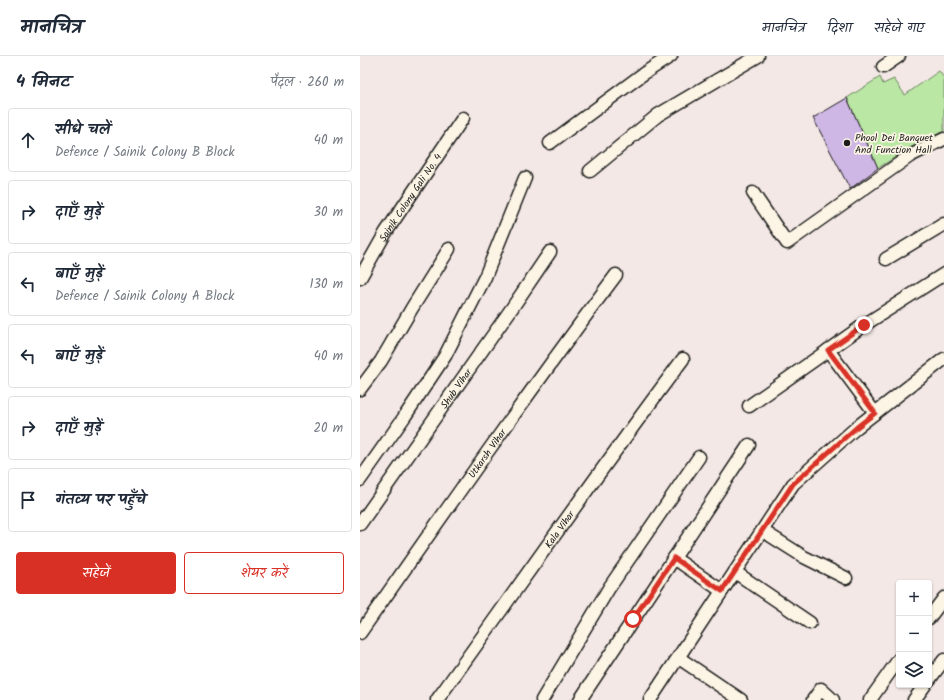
<!DOCTYPE html>
<html lang="hi">
<head>
<meta charset="utf-8">
<style>
  body { margin:0; font-family:Kalam,"Playpen Sans Deva",sans-serif; background:#f2f2f3; color:#1f2937 }
  .controls { position:absolute; right:12px; bottom:12px; display:grid; overflow:hidden; border-radius:4px; box-shadow:0 1px 3px #0004 }
  .controls button { width:36px; height:36px; display:grid; place-items:center; padding:0; border:0; border-bottom:1px solid #e0e1e3; background:#fff; color:#1f2937; font:20px sans-serif }
  .stop { position:absolute; width:12px; height:12px; margin:-9px; border:3px solid #d93025; border-radius:50%; background:#fff }
  .stop.end { background:#d93025; border-color:#fff; box-shadow:0 1px 4px #0008 }
  .list { margin:0; padding:0; list-style:none }
  h2 { display:flex; justify-content:space-between; align-items:center; height:52px; margin:0; padding:0 16px; font-size:17px }
  h2 small { font-size:13px; font-weight:400; color:#747a83 }
  .list li { display:grid; grid-template-columns:26px 1fr auto; gap:12px; align-items:center; box-sizing:border-box; height:64px; margin:0 8px 8px; padding:0 8px; border:1px solid #e0e1e3; border-radius:4px }
  .list b { display:block; font-size:15px; white-space:nowrap }
  .list p { margin:0; font-size:13px; white-space:nowrap; color:#747a83 }
  .list em { font-size:13px; font-style:normal; color:#747a83 }
  .actions { display:flex; gap:8px; padding:12px 16px }
  .actions a { flex:1; padding:9px 0; border:1px solid #d93025; border-radius:4px; text-align:center; font-size:14px; color:#d93025 }
  .actions .main { background:#d93025; color:#fff }
  .icon { flex:none; width:22px; height:22px; fill:none; stroke:currentColor; stroke-width:2; stroke-linecap:round; stroke-linejoin:round }
  .map { position:relative; flex:none; width:584px; height:644px; overflow:hidden }
  header { display:flex; align-items:center; gap:24px; box-sizing:border-box; height:56px; padding:0 20px; background:#fff; border-bottom:1px solid #e0e1e3 }
  header strong { font-size:19px }
  nav { display:flex; gap:22px; margin-inline-start:auto; font-size:14px }
  main { display:flex }
  aside { flex:1; background:#fff }
  .map>svg:first-child { display:block }
</style>
</head>
<body>
<header>
<strong>मानचित्र</strong>
<nav><a>मानचित्र</a><a>दिशा</a><a>सहेजे गए</a></nav>
</header>
<main>
<aside>
<h2>4 मिनट<small>पैदल · 260 m</small></h2>
<ul class="list">
<li><svg class="icon" aria-label="ahead" viewBox="0 0 24 24"><path d="M12 20V5M6 11l6-6 6 6"/></svg><div><b>सीधे चलें</b><p>Defence / Sainik Colony B Block</p></div><em>40 m</em></li>
<li><svg class="icon" aria-label="right" viewBox="0 0 24 24"><path d="M7 20v-9h11M14 6l5 5-5 5"/></svg><div><b>दाएँ मुड़ें</b></div><em>30 m</em></li>
<li><svg class="icon" aria-label="left" viewBox="0 0 24 24"><path d="M17 20v-9H6M10 6l-5 5 5 5"/></svg><div><b>बाएँ मुड़ें</b><p>Defence / Sainik Colony A Block</p></div><em>130 m</em></li>
<li><svg class="icon" aria-label="left" viewBox="0 0 24 24"><path d="M17 20v-9H6M10 6l-5 5 5 5"/></svg><div><b>बाएँ मुड़ें</b></div><em>40 m</em></li>
<li><svg class="icon" aria-label="right" viewBox="0 0 24 24"><path d="M7 20v-9h11M14 6l5 5-5 5"/></svg><div><b>दाएँ मुड़ें</b></div><em>20 m</em></li>
<li><svg class="icon" aria-label="arrive" viewBox="0 0 24 24"><path d="M6 21V4h12l-3 4 3 4H6"/></svg><div><b>गंतव्य पर पहुँचे</b></div></li>
</ul>
<div class="actions"><a class="main">सहेजें</a><a>शेयर करें</a></div>
</aside>
<div class="map">
<svg width="584" height="644" viewBox="0 0 584 644">
  <rect width="100%" height="100%" fill="#f3e8e5"/>
  <filter id="ink" filterUnits="userSpaceOnUse"><feTurbulence type="fractalNoise" baseFrequency=".025" numOctaves="2"/><feDisplacementMap in="SourceGraphic" scale="8" xChannelSelector="R" yChannelSelector="G"/><feConvolveMatrix kernelMatrix="1 2 1 2 8 2 1 2 1" color-interpolation-filters="sRGB"/></filter>
  <g filter="url(#ink)">
    <path fill="#bae7a4" stroke="#6b8260" d="M579,15l5,7v53l-34,17 -32,20 -31,-70 33,-21 3,7 11,-5 11,16z"/>
    <path fill="#ceb6e5" stroke="#1c1c1c" d="M487,42l31,70 -28,21 -37,-71z"/>
    <g fill="none" stroke-linecap="round" stroke-linejoin="round">
      <defs>
        <g id="street">
          <path d="M523,11l16,-11"/>
          <path d="M190,87l93,-69 28,-18"/>
          <path d="M230,115l68,-56 100,-59"/>
          <path d="M393,137l34,50 123,-87 34,-17"/>
          <path d="M526,203l58,-35"/>
          <path id="s1" d="M0,222l26,-46 77,-114"/>
          <path d="M468,294l47,63"/>
          <path d="M0,333l21,-28 31,-53 37,-59"/>
          <path d="M389,350l115,-81 80,-51"/>
          <path d="M0,424l45,-64 40,-60 40,-79 40,-99"/>
          <path id="s2" d="M0,468l152,-216 38,-56"/>
          <path d="M403,475l41,26 42,21"/>
          <path d="M314,502l48,33"/>
          <path d="M375,516l75,51"/>
          <path d="M569,562l15,-20"/>
          <path id="s3" d="M0,577c84,-120 168,-240 256,-358"/>
          <path d="M319,602l62,42"/>
          <path d="M569,624l15,-20"/>
          <path id="s4" d="M77,644c82,-114 162,-229 246,-341"/>
          <path d="M182,644l67,-112 90,-131"/>
          <path d="M220,644l169,-255"/>
          <path d="M290,644l143,-216 64,-57 87,-68"/>
          <path d="M453,644l8,-11 12,11"/>
          <path d="M510,644l29,-41"/>
          <path d="M554,644l11,-15"/>
        </g>
      </defs>
      <use href="#street" stroke="#1c1c1c" stroke-width="15"/>
      <use href="#street" stroke="#fcf5e5" stroke-width="12"/>
    </g>
  </g>
  <g fill="none" stroke-linecap="round" stroke-linejoin="round" filter="url(#ink)">
    <path stroke="#d93025" stroke-width="5" d="M273,563l41,-61 48,33 71,-107 64,-57 18,-14 -47,-63 36,-25"/>
  </g>
  <circle fill="#1c1c1c" stroke="#fcf5e5" stroke-width="1.5" cx="487" cy="87" r="4"/>
  <g text-anchor="middle" stroke-width="3.5" stroke-linejoin="round" paint-order="stroke">
    <g font-size="10" fill="#1c1c1c" stroke="#fcf5e5" text-anchor="start">
      <text x="495" y="85">Phool Dei Banquet<tspan x="495" dy="12">And Function Hall</tspan></text>
    </g>
    <g font-size="10" fill="#1c1c1c" stroke="#fcf5e5">
      <text dy="4" stroke="none"><textPath href="#s1" startOffset="95">Sainik Colony Gali No. 4</textPath></text>
      <text dy="4" stroke="none"><textPath href="#s2" startOffset="166">Shub Vihar</textPath></text>
      <text dy="4" stroke="none"><textPath href="#s3" startOffset="220">Utkarsh Vihar</textPath></text>
      <text dy="4" stroke="none"><textPath href="#s4" startOffset="210">Kala Vihar</textPath></text>
    </g>
  </g>
</svg>
<div class="controls">
<button>+</button>
<button>−</button>
<button><svg class="icon" aria-label="layers" viewBox="0 0 24 24"><path d="M12 4l9 5-9 5-9-5zM3 14l9 5 9-5"/></svg></button>
</div>
<div class="stop" style="left:273px;top:563px"></div>
<div class="stop end" style="left:504px;top:269px"></div>
</div>
</main>
</body>
</html>
